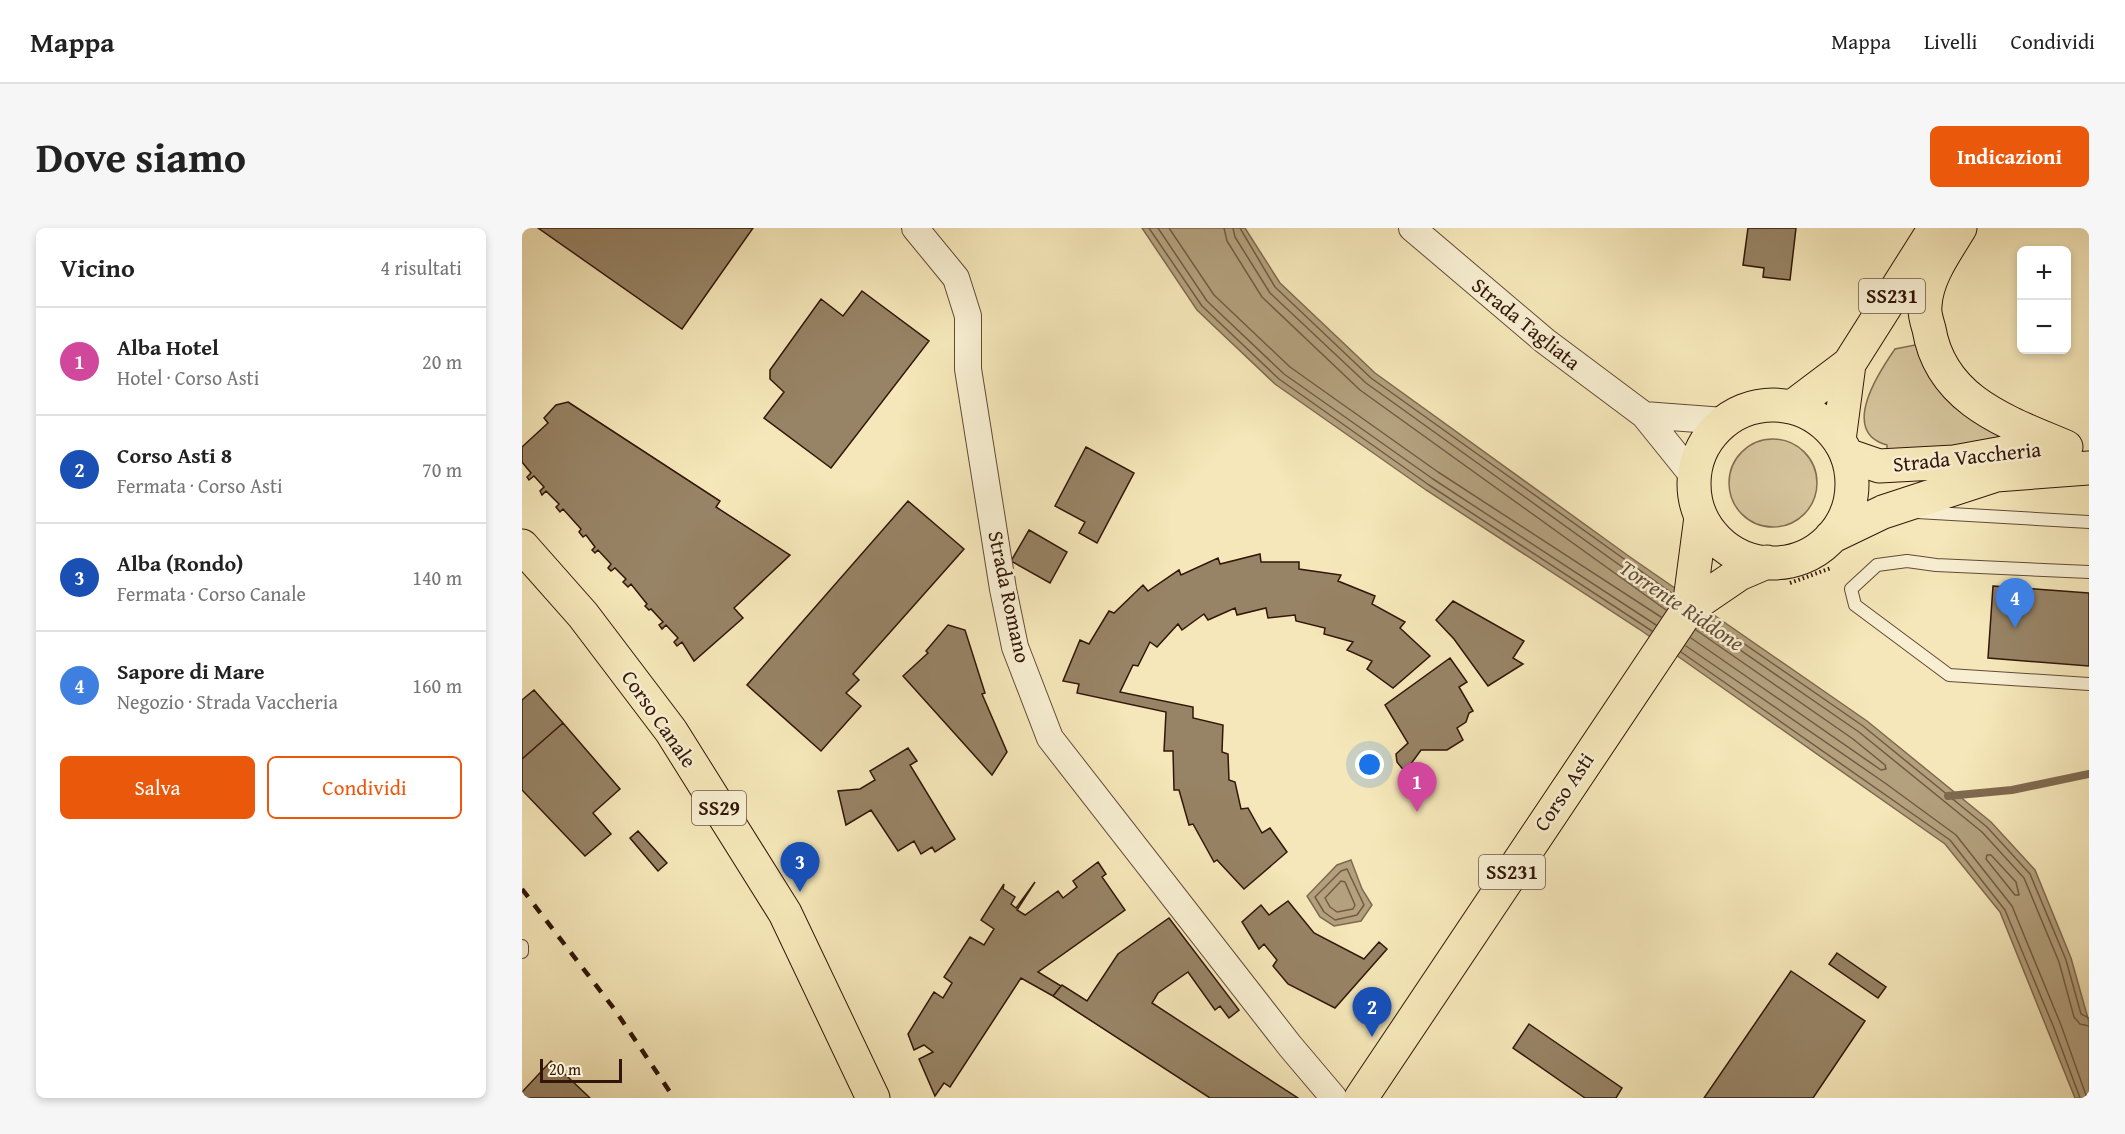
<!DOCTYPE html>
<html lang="it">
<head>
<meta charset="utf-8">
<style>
  body { margin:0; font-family:"Gentium Book Plus",serif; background:#f6f6f6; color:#222 }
  .controls { position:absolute; right:18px; top:18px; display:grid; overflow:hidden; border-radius:9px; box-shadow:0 3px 9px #0003 }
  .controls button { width:54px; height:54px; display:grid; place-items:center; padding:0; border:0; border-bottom:2px solid #e0e0e0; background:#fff; color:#222; font:30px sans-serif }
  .scale { position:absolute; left:18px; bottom:15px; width:82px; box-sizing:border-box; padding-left:6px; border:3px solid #321609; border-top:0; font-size:16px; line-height:21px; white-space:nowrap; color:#321609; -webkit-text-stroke:4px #f8efd2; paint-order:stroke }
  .you { position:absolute; left:848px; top:537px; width:21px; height:21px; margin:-15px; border:4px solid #fff; border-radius:50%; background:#1a73e8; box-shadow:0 0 0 9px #1a73e833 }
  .badge { display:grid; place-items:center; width:39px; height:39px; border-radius:50%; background:#ea580c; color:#fff; font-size:20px; font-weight:700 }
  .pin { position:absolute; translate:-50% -50px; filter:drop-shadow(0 2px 3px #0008) }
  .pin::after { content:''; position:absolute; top:32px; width:21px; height:18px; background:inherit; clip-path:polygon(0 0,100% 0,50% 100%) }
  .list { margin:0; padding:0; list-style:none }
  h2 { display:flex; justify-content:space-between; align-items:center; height:78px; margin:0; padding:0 24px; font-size:26px }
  h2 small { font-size:20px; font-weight:400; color:#767676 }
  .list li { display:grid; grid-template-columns:39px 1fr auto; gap:18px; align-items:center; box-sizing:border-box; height:108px; padding:0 24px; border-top:2px solid #e0e0e0 }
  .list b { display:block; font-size:22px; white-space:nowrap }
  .list p { margin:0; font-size:20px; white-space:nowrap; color:#767676 }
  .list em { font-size:20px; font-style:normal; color:#767676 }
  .actions { display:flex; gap:12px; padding:18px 24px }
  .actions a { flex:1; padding:14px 0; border:2px solid #ea580c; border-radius:9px; text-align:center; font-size:21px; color:#ea580c }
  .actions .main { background:#ea580c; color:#fff }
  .map { position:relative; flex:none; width:1567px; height:870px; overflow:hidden; border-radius:9px }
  header { display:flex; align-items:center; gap:36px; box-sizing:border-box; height:84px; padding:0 30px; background:#fff; border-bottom:2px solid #e0e0e0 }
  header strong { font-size:28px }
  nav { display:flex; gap:33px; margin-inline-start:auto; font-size:21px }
  .intro { display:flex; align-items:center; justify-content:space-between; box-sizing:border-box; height:144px; padding:0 36px }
  h1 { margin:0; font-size:42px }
  .button { padding:15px 27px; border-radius:9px; background:#ea580c; color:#fff; font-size:21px; font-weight:700 }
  main { display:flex; gap:36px; padding:0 36px }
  aside { flex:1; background:#fff; border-radius:9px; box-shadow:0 3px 9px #0003 }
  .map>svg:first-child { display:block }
</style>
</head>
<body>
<header>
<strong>Mappa</strong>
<nav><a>Mappa</a><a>Livelli</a><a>Condividi</a></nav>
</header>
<div class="intro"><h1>Dove siamo</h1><a class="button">Indicazioni</a></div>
<main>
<aside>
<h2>Vicino<small>4 risultati</small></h2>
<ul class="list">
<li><span class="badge" style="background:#d1479c">1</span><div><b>Alba Hotel</b><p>Hotel · Corso Asti</p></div><em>20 m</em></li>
<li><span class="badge" style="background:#1a4fb4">2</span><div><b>Corso Asti 8</b><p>Fermata · Corso Asti</p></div><em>70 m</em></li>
<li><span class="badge" style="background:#1a4fb4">3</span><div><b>Alba (Rondo)</b><p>Fermata · Corso Canale</p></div><em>140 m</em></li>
<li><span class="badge" style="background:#3f7fe0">4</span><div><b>Sapore di Mare</b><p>Negozio · Strada Vaccheria</p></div><em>160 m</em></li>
</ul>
<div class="actions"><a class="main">Salva</a><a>Condividi</a></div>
</aside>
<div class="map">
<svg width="1567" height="870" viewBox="0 0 1567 870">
  <rect width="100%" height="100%" fill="#f5e7b9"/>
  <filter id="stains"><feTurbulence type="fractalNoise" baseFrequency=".00333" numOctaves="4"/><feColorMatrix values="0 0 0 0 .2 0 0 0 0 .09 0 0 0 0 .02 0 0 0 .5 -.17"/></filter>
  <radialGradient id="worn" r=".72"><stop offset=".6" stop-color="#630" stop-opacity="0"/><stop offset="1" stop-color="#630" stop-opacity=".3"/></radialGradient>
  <path fill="#d4c39b" stroke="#836c52" stroke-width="1.5" d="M1398,116l89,92 -71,17 -51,2v-10c-48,-13 -8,-73 8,-96z
    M1207 255a44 44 0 1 1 88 0a44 44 0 1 1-88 0Z"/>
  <path fill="#b3a07d" stroke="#7f694f" stroke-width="1.5" d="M620,0h103l35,55 95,90 255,184 237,164 124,101 44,48 36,88 18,64v76h-14l-75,-186 -55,-68 -306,-215 -213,-139 -151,-106 -78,-74z
    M829,632l11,29 10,16 -11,16 -27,5 -14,-9 -13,-21 30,-31z"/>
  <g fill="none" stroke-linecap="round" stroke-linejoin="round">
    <path stroke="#725b43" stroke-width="1.5" d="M627,0l53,78 77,73 150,106 223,146
      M636,0l49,73 77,73 149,105 223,146
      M647,0l45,67 76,72 148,105 223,145
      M702,0l3,13 35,56 98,93 306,220
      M711,0l2,9 35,56 96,90 305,219
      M718,0l35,59 96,91 302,216
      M1185,390l156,108 124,101 43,47 36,86 15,54 8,4
      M1179,395l158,109 123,100 42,46 35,84 15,55 6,7 9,2
      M1169,410l190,132 5,-1 -1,-4 -32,-26 -157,-109
      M1164,418l199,137 71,52 56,71 49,119 26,73
      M1159,424l269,188 55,70 49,118 26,70
      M1465,627h4l25,27 3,13h-4l-29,-36z
      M825,641l17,36 -7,10 -22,5 -11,-8 -9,-15 26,-26z
      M819,653l4,1 10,23 -2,4 -16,3 -7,-5 -5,-9z"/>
    <path stroke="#7f694f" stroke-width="8" d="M1426,568l64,-6 77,-16"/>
  </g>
  <path fill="#978365" stroke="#321609" stroke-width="1.5" d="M16,0h215l-71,101z
    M1226,0h48l-6,52 -27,-3 1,-9 -21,-3z
    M340,63l67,50 -98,127 -67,-50 20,-26 -14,-13v-9l51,-71 22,17z
    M46,174l152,99 -4,6 74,48 -56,53 9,10 -49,43 -12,-19 -5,4 -3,-4 4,-4 -12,-13 -4,4 -3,-4 4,-3 -12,-13 -2,1 -4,-4 2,-2 -16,-20 -3,3 -5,-5 3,-3 -11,-11 -4,3 -3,-3 3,-4 -13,-14 -3,3 -3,-3 3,-3 -9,-12 -3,2 -4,-5 2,-3 -18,-20 -3,3 -4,-5 3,-3 -13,-13 -4,4 -2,-4 4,-4 -10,-11 -5,4 -2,-3 4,-4 -9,-11v-15l26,-24 -4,-5 12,-13z
    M564,219l48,26 -37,70 -18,-10 6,-11 -30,-16z
    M386,273l56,48 -111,125 6,6 -13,13 15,13 -40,45 -74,-66z
    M507,302l38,22 -17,31 -39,-22z
    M738,326l1,8h38v7l42,6 -3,6 37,15 -3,8 33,18 -5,6 30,28 -37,32 -26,-19 5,-8 -25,-11 6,-8 -29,-8 1,-6 -29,-7 -1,-6 -27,3 -2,-10 -29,7 -2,-7 -27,12 -4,-6 -22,16 -4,-6 -21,23 -7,-5 -12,24 -5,-1 -13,27 73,15v11l30,7 -1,27 6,2 1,26 6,2 6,27 7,-1 14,25 8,-5 17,24 -43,37 -27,-29 -3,2 -21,-38 -4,1 -10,-35h-5l-1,-39h-9l2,-39 -89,-19 2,-9 -16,-3 17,-41 9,4 20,-33 5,2 29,-28 5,6 31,-21 2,5 37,-17 2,6z
    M1471,358l96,7v73l-101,-8z
    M931,373l71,40 -11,17 10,6 -35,22 -34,-47 -18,-19z
    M426,397l17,5 20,63 -3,1 25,58 -15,23 -89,-99 25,-23 -2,-2z
    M928,430l17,24 -8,5 14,24 -4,2 -3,9 -9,6 6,12 -16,10h-26l-16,22 -8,-10 -1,-8 12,-11 -23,-38z
    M12,462l29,33 -41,36v-59z
    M41,495l57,66 -27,24 18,21 -26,22 -63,-66v-31z
    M386,520l9,13 -7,4 45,74 -20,13 -3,-5 -11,7 -7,-13 -16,10 -27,-41 -25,15 -8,-34 22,-2 15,-9 -5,-9z
    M116,603l29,32 -9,8 -28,-33z
    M576,634l8,12 -4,3 23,33 -87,62 23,14 -8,10 -32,-18 -71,109 -6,-4 -9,13 -16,-37 14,-7 -9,-7 -10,5 -6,-16 26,-42 9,6 9,-15 -8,-6 26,-40 14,8 10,-16 -13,-9 23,-36 -1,5 12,8 -4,7 5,4 19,-26 -18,28 8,5 33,-24 5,7 14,-11 -4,-6z
    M766,673l26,32 50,26 15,-17 8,7 -52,59 -47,-24 -15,-18 4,-6 -13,-16 -5,5 -17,-27 19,-17 8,10z
    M647,690l70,92 -10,8 -9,-12 -5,4 -27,-38 -30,21 -6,10 146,95h-88l-157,-102 9,-11 25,16 31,-47z
    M1315,725l49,34 -8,11 -49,-34z
    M1269,743l74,50 -52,77h-109z
    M1007,796l93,64 -6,10h-31l-72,-50z
    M29,833l39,37h-68v-6z"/>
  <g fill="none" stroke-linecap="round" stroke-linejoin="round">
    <defs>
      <path id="lane" d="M1395,284l172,10
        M1567,344l-153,-7 -29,-4 -30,4 -26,24 4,16 94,70 140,9
        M0,718v6"/>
      <path id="street" d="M393,0l41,50 12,38v53l35,220 12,58 35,91 240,308 44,52
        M890,0l133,113 99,74 50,62
        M1122,187l80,6"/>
      <path id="primary" d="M1438,0c-14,23 -34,50 -35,78 -1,7 2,16 4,23 12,72 78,93 137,118
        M1172 256a79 79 0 1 1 158 0a79 79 0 1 1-158 0Z
        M1270,179l57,-43 86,-136
        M1317,212l10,-76
        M1325,227l32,11 75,-4 55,-10
        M1309,309l52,-25 113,-37 93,-7
        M0,318l61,69 88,116 114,182 88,185
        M1167,380l12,-91
        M839,870l328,-490 50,-34 28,-12"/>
    </defs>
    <use href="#lane" stroke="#634a35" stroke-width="14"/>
    <use href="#street" stroke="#634a35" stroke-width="28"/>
    <use href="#primary" stroke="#321609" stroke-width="35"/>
    <path stroke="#321609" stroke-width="4" stroke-dasharray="1.5 3" stroke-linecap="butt" d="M1268,355l41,-15"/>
    <use href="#lane" stroke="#f8efd2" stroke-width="12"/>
    <use href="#street" stroke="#f8efd2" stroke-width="26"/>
    <use href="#primary" stroke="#f5e7b9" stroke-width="33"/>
    <path stroke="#321609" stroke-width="4.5" stroke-dasharray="10 10" stroke-linecap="butt" d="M0,661l93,121 59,88"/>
  </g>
  <g text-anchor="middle" stroke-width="5" stroke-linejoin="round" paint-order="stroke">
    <g fill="#f8efd2" stroke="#6d5745" stroke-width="1.5">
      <rect x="1337" y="51" width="66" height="34" rx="4.5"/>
      <rect x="170" y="563" width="54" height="34" rx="4.5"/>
      <rect x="957" y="627" width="66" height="34" rx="4.5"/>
    </g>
    <g font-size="20" font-weight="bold" fill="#321609">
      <text x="1370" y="75">SS231</text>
      <text x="197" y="587">SS29</text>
      <text x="990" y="651">SS231</text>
    </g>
    <g font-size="21" fill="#321609" stroke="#f8efd2">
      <text transform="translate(1004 96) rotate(39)" y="7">Strada Tagliata</text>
      <text transform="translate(1445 229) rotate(-6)" y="7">Strada Vaccheria</text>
      <text transform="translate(487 369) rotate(78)" y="7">Strada Romano</text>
      <text transform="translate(137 491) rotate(55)" y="7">Corso Canale</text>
      <text transform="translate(1042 564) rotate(-56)" y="7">Corso Asti</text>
    </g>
    <g font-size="22" font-style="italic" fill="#664d37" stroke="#f8efd2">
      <text transform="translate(1160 377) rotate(34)" y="8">Torrente Riddone</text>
    </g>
  </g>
  <rect width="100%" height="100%" filter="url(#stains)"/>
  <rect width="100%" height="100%" fill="url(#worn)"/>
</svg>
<div class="controls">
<button>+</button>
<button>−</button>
</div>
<div class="scale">20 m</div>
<div class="you"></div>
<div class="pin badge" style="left:895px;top:584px;background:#d1479c">1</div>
<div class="pin badge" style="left:850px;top:809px;background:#1a4fb4">2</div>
<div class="pin badge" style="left:278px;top:664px;background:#1a4fb4">3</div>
<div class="pin badge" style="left:1493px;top:400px;background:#3f7fe0">4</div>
</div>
</main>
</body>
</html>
